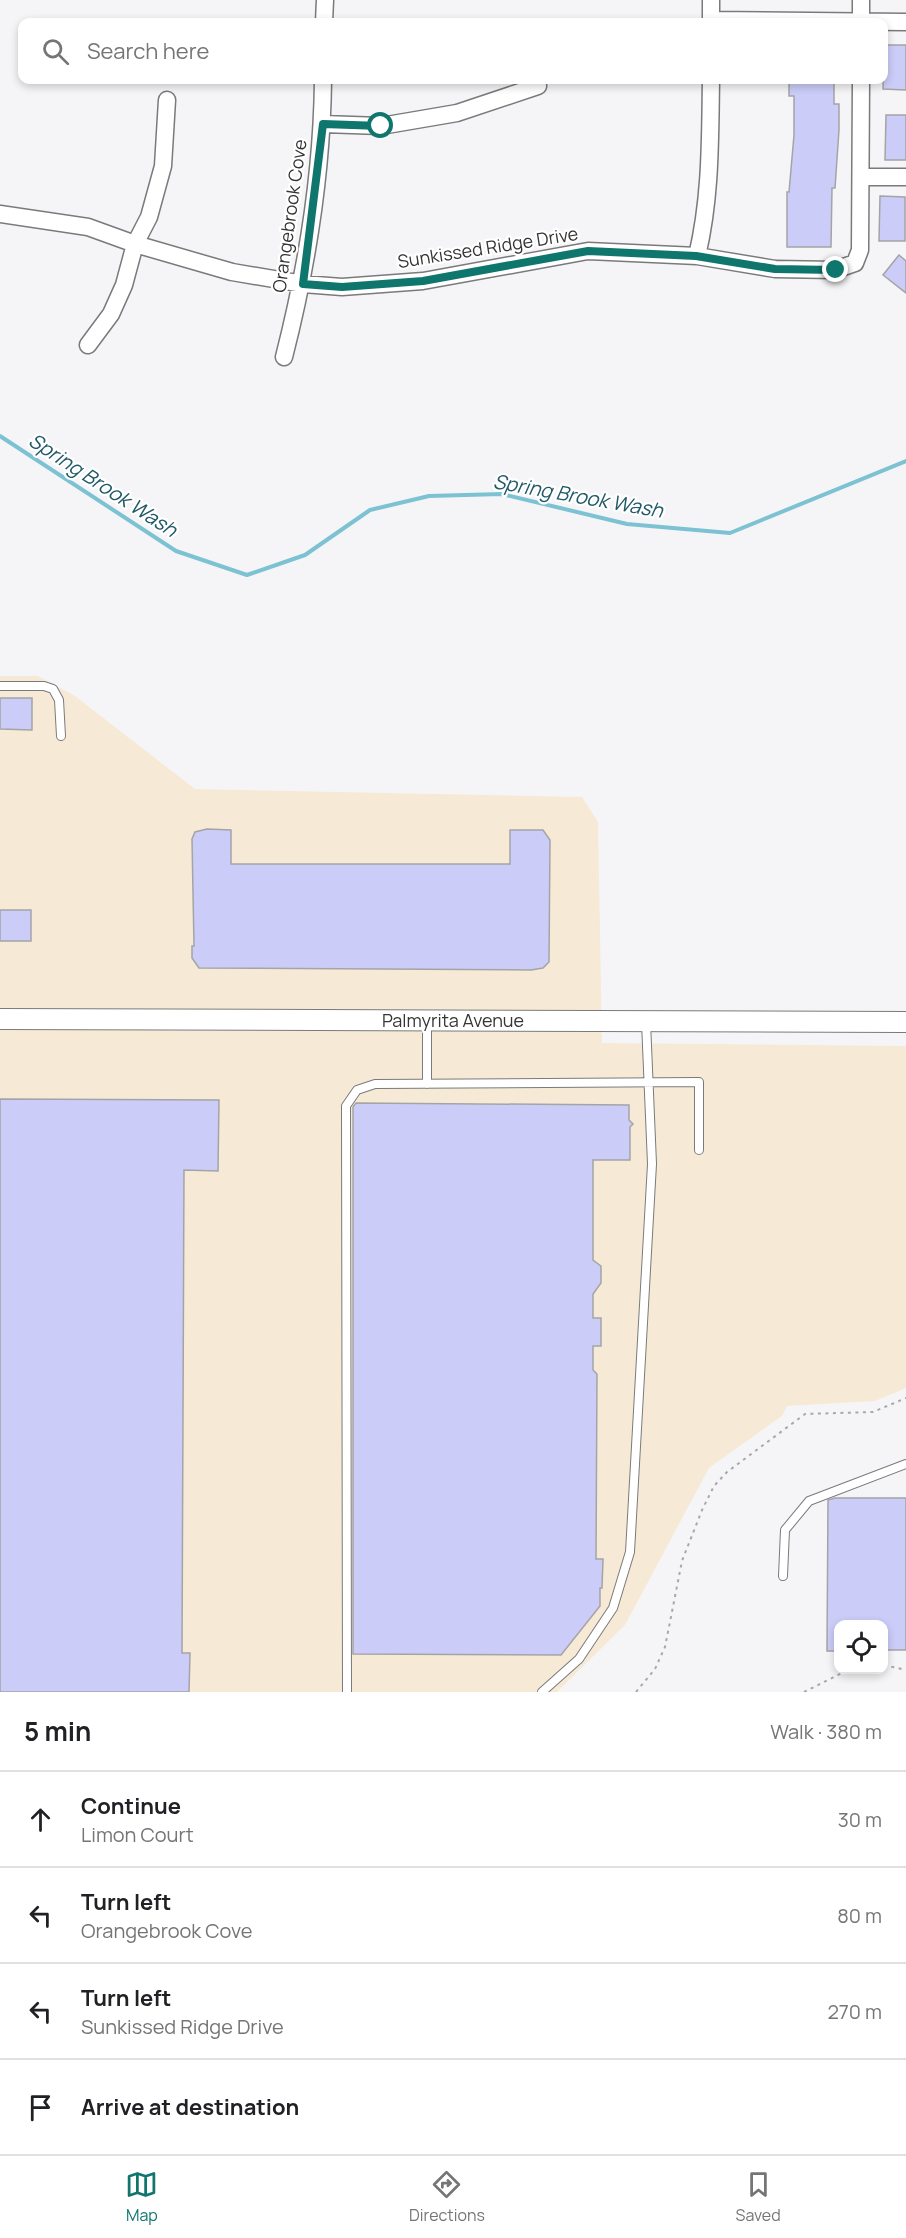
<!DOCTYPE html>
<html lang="en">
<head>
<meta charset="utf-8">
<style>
  body { margin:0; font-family:Manrope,sans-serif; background:#f6f6f6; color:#202124 }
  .controls { position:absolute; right:18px; bottom:18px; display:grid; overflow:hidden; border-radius:12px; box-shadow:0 3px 9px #0003 }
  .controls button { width:54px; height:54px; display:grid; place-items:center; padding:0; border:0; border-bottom:2px solid #e0e0e0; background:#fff; color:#202124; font:30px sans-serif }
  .stop { position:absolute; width:18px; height:18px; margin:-14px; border:4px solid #0f766e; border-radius:50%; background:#fff }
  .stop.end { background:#0f766e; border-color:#fff; box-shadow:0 2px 6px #0008 }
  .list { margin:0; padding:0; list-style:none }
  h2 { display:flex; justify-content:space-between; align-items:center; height:78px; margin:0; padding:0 24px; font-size:26px }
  h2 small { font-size:20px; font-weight:400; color:#757577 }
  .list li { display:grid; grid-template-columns:39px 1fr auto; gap:18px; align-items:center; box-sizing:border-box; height:96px; padding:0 24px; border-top:2px solid #e0e0e0 }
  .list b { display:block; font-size:22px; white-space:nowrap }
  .list p { margin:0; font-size:20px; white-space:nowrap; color:#757577 }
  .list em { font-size:20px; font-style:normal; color:#757577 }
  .icon { flex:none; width:33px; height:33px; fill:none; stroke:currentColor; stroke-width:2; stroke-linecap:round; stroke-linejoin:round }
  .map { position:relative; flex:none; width:906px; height:1692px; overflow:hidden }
  .search { position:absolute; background:#fff; box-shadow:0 3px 9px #0003; left:18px; right:18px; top:18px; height:66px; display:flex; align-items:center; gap:15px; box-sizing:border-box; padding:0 21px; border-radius:12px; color:#757577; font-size:22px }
  .sheet { height:462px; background:#fff }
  nav { display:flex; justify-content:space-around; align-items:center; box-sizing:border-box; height:84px; border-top:2px solid #e0e0e0; background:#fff; font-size:16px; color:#757577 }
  nav a { display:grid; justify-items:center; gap:3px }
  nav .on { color:#0f766e }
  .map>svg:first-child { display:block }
</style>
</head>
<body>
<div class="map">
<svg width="906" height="1692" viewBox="0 0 906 1692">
  <rect width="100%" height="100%" fill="#f5f5f7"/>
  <path fill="#f6ead6" d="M0,676h38l37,20 120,93 387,8 16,25 4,221 304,3v342l-31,13 -88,5 -5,10 -73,52 -84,157 -68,67h-557z"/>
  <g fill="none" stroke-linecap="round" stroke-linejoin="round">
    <path stroke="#7cc2d3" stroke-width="4" d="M0,436l176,115 71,24 58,-20 65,-45 59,-14 73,-2 125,30 103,9 176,-72"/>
  </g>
  <path fill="#cbcdf8" stroke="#a4a4a6" stroke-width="1.5" d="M884,45h22v45l-23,-1z
    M789,80h45v24h5v26l-4,58h-3l-1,59h-44v-55h2l5,-57v-39h-5z
    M886,115h20v45h-21z
    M880,196l25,1v44h-26z
    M899,255l7,6v32l-23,-18z
    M0,698h32v32l-32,-1z
    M207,829l24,1v34h279v-34h33l7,10 -1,122 -6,6 -12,2 -332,-2 -7,-10v-12h2l-2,-107 3,-7z
    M0,910h31v31h-31z
    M0,1099l219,1 -1,71 -34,-1 -2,483h8l-1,39h-189z
    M356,1103l273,2v15l4,4 -3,3v33h-37v100l8,6v17l-8,11v24h8v28h-8v24l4,4 -1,185h7l-1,29h-2v18l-39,49 -208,-1v-547z
    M835,1498h71v152h-22v-26h-46v27h-11l1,-151z"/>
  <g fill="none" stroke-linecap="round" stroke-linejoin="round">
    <defs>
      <path id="service" d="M0,686h44l9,3 6,11 2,36
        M427,1021v63
        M783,1576l2,-46 24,-29 97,-37
        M347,1692l-1,-586 11,-16 18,-6 324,-2v68
        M542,1692l37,-33 34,-51 17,-56 22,-388 -6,-142"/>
      <path id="minor" d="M711,0v22
        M861,0v22
        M711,20l195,2
        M324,22l1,-22
        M323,124l58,2 76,-13 81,-27
        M862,177h44
        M0,214l88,13 47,17 97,28 71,12 39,3 81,-6 165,-30 109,5 78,13 60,1 20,-7 5,-13 1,-170
        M697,256c14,-59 13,-116 14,-176
        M88,345l23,-31 13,-29 11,-41 14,-27 14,-51 4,-66
        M284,357c23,-90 38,-184 39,-277"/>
      <path id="tertiary" d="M0,1019l906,3"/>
    </defs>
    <use href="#service" stroke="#7a7a7c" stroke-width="10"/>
    <use href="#minor" stroke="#7a7a7c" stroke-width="19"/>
    <use href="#tertiary" stroke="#7a7a7c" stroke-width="22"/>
    <path stroke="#a8a8aa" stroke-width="2" stroke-dasharray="3 4.5" stroke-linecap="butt" d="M884,1665l22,5
      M636,1692l19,-23 10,-22 17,-86 20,-51 12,-24 13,-14 78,-58 68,-2 33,-14
      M804,1692l44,-22"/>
    <use href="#service" stroke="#fff" stroke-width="8"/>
    <use href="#minor" stroke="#fff" stroke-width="16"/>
    <use href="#tertiary" stroke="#fff" stroke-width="20"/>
  </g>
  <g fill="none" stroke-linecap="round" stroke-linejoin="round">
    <path stroke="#0f766e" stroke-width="8" d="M381,126l-58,-2 -20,160 39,3 81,-6 165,-30 108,5 79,13 61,1"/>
  </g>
  <g text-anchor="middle" stroke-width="4.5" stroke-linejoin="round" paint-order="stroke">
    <g font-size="18" fill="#353536" stroke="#fff">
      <text transform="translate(290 216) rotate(-82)" y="6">Orangebrook Cove</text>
      <text transform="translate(488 248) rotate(-9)" y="6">Sunkissed Ridge Drive</text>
      <text x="453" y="1027">Palmyrita Avenue</text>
    </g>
    <g font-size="20" font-style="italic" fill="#205a67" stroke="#fff">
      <text transform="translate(103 485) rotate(33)" y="7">Spring Brook Wash</text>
      <text transform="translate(578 496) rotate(10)" y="7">Spring Brook Wash</text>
    </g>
  </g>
</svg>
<div class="controls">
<button><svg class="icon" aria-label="locate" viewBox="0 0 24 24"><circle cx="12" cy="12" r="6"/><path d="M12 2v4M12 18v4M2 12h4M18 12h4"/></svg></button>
</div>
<div class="stop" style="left:381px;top:126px"></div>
<div class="stop end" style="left:836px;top:270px"></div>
<div class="search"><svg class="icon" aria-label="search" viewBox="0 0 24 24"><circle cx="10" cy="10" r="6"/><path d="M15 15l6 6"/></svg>Search here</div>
</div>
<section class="sheet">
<h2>5 min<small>Walk · 380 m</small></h2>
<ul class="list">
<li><svg class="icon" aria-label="ahead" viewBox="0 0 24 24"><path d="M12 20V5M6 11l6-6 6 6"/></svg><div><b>Continue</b><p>Limon Court</p></div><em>30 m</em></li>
<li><svg class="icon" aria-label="left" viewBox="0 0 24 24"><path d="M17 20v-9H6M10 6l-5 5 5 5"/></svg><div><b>Turn left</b><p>Orangebrook Cove</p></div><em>80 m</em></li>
<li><svg class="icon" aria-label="left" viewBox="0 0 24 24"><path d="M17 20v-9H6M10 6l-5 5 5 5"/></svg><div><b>Turn left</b><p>Sunkissed Ridge Drive</p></div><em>270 m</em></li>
<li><svg class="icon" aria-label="arrive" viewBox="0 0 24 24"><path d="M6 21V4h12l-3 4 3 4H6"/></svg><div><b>Arrive at destination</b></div></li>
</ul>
</section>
<nav>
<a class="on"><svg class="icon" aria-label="map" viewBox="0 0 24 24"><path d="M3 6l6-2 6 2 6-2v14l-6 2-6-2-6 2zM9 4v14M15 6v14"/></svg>Map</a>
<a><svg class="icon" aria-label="directions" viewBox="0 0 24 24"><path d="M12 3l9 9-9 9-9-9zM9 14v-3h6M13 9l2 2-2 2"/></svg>Directions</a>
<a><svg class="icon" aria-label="saved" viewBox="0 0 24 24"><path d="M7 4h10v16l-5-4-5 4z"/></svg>Saved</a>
</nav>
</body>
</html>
